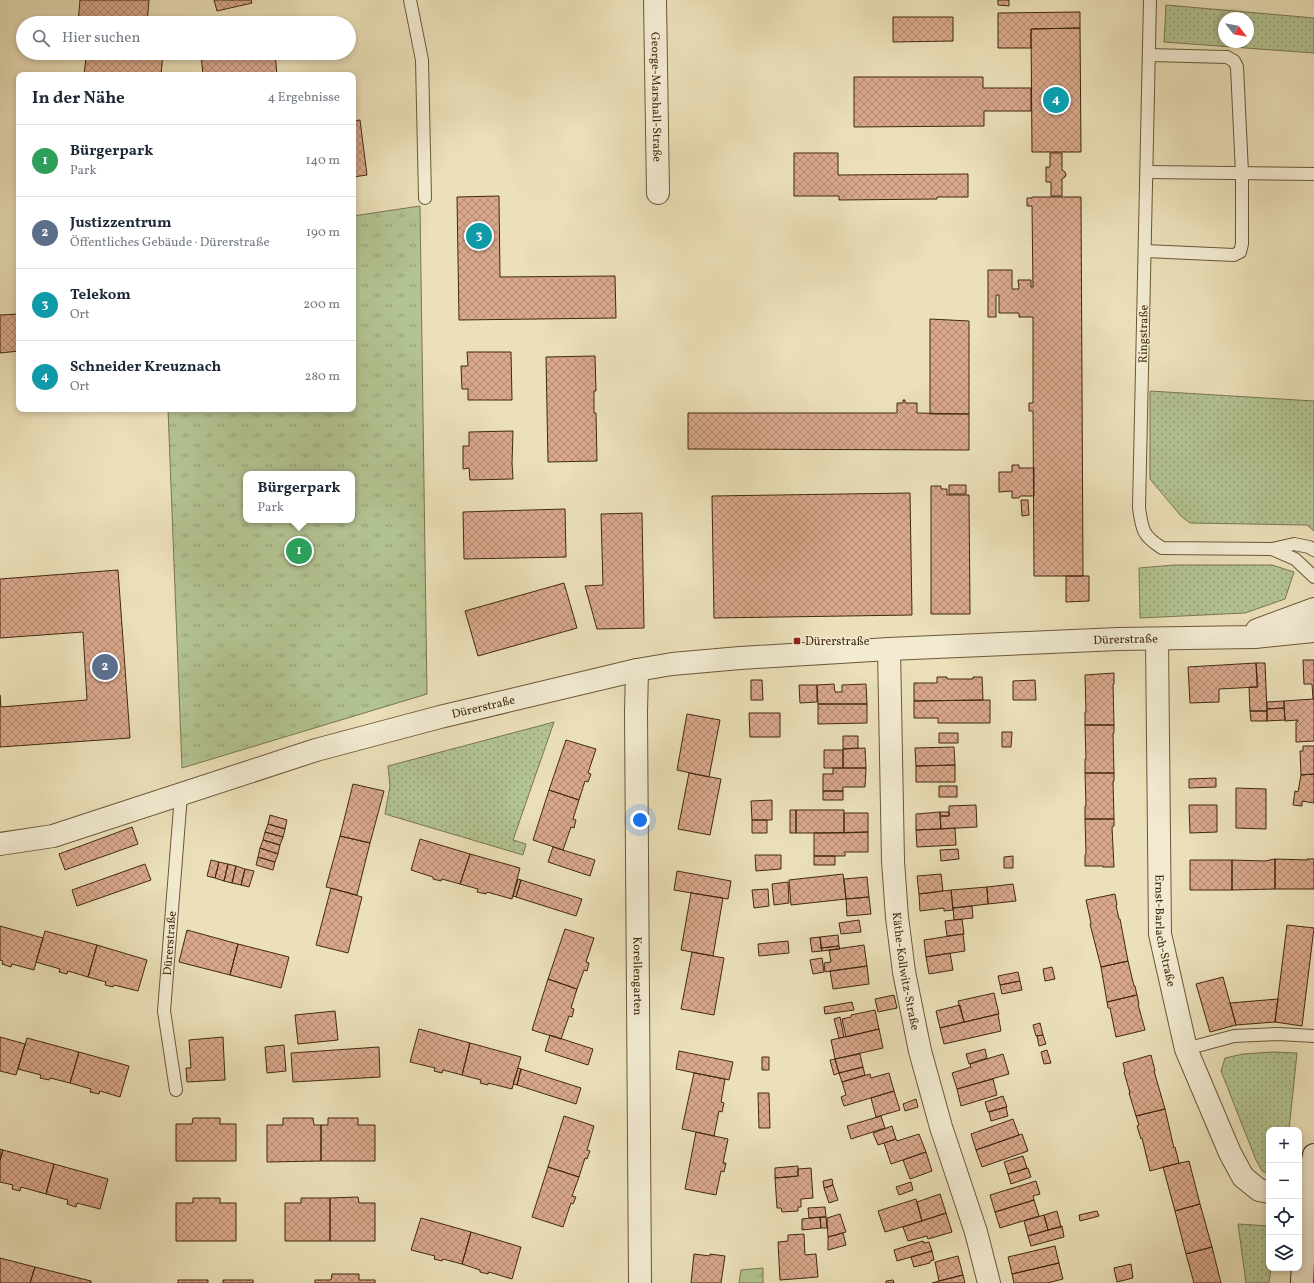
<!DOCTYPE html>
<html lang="de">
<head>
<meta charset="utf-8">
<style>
  body { margin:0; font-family:Vollkorn,serif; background:#f2f2f3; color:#1f2937 }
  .controls { position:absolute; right:12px; bottom:12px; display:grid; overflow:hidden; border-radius:8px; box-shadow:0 2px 6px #0003 }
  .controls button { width:36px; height:36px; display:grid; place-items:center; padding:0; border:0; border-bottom:1px solid #e0e1e3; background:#fff; color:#1f2937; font:20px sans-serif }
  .compass { position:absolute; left:1218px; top:12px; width:36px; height:36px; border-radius:50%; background:#fff; box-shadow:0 2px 6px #0003; rotate:121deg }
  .you { position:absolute; left:640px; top:820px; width:14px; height:14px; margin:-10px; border:3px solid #fff; border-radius:50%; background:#1a73e8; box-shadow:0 0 0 6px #1a73e833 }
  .badge { display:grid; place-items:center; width:26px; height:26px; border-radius:50%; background:#b45309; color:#fff; font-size:13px; font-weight:700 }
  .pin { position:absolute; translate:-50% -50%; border:2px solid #fff; box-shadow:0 1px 4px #0006 }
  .popup { position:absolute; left:243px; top:471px; width:112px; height:52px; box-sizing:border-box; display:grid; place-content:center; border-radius:8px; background:#fff; filter:drop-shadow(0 1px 3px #0005); font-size:13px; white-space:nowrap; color:#747a83 }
  .popup b { font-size:15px; color:#1f2937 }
  .popup::after { content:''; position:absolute; left:50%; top:100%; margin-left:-8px; border:8px solid transparent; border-top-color:#fff }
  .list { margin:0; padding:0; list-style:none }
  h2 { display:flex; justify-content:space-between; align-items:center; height:52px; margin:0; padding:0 16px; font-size:17px }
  h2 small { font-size:13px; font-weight:400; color:#747a83 }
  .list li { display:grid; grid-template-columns:26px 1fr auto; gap:12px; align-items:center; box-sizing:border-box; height:72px; padding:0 16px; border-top:1px solid #e0e1e3 }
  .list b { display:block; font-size:15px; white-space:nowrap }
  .list p { margin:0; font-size:13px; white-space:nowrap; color:#747a83 }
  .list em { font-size:13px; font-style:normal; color:#747a83 }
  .icon { flex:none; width:22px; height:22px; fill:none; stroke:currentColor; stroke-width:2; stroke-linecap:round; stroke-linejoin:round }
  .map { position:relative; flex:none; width:1314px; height:1283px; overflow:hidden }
  .search { position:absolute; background:#fff; box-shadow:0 2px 6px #0003; left:16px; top:16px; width:340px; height:44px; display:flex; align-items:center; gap:10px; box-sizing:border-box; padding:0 14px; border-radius:22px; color:#747a83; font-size:15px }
  .panel { position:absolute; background:#fff; box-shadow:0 2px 6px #0003; left:16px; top:72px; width:340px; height:340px; border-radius:8px }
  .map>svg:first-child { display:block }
</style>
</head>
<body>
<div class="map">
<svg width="1314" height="1283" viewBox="0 0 1314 1283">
  <defs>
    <pattern id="grass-dots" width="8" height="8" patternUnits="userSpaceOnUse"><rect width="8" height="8" fill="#b3c392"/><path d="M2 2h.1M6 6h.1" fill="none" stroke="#939e76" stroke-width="1.8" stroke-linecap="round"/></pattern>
    <pattern id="park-tufts" width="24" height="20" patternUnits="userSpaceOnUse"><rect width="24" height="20" fill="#b3c392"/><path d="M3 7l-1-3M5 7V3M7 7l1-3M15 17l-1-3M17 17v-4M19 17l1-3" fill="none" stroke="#939e76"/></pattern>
    <pattern id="building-cross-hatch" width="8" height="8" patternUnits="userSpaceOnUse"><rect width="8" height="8" fill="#d9a88c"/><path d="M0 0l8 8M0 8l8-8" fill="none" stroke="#b28971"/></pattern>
  </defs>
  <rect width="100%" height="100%" fill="#ebe0b9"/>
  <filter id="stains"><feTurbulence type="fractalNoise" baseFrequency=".005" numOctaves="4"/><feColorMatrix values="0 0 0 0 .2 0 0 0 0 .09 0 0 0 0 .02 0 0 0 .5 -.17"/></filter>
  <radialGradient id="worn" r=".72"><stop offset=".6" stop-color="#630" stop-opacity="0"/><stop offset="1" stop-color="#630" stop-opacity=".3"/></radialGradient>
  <path fill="url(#grass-dots)" stroke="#7a764f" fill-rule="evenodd" d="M1166,5l148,13v35l-150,-11zM1224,18h24v24h-24z
    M1150,391l164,10v130l-7,-6 -117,-2 -9,-7 -31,-37z
    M1174,565h98l22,7 -9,27 -40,14 -105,5 -1,-50z
    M554,722l-41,118 13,4 -3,11 -138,-41 5,-28 -2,-20z
    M1273,1052l24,1 -8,77h-20v44l-7,-3 -6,-11 -35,-89 4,-13 18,-4z
    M1238,1224l31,2v42h2l-2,15h-23z"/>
  <path fill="url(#park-tufts)" stroke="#7a764f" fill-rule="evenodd" d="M420,206l7,488 -245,74 -14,-359h185v-193zM246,474h106v46h-106z
    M763,1268v15h-24l2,-13z"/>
  <path fill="url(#building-cross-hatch)" stroke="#41290c" d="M80,0h69l-2,23h3h-72z
    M214,0h37l1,3 -35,8z
    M998,0h11v6l-11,-1z
    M1080,12v16l-49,1v19h-33v-35z
    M893,17h60v24l-60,1z
    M1080,28l1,124h-49l-1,-123z
    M75,53h88l-2,22h-77l2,-18 -11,-1z
    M221,53h54l2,22h-74l-2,-20z
    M854,77h129v11h48v23h-47v15l-130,1z
    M360,120l7,55 -14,2v-56z
    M794,153h44v22l130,-1v23h-31v2l-98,1v-4h-45z
    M1050,153h12v17l3,2 1,3 -1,2 -3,2v17h-11v-14h-5v-15h4z
    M499,196l1,81 115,-1 1,42 -157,2 -2,-123z
    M1032,197h49l2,379h-49l-1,-165h-4v-8h4v-86h-14v-4h-20v-18h-3v22h-8v-47h24v19h7l-1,-9h13v7h2l-1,-81h-5v-8h5z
    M19,314v37l-19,2v-38z
    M930,319l39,2v93h-39z
    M467,352h44l1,48h-44v-11h-6l-1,-23h7z
    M595,356l1,35h-2v22h2l1,48 -49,1 -2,-105z
    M903,400h2v3h12v10l52,1v36l-281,-1v-36h209v-10h6z
    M513,431l-1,32 1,16 -43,1 -1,-12 -6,1v-23h6v-14z
    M1012,465h7v3h15v28h-14l-1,2h-7v-7l-13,1v-20h13z
    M949,485h17v9h-17z
    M931,486h10v3h6v6h22l1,119h-39z
    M910,493l2,122 -198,3 -2,-122z
    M1021,500h7l1,15 -7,1z
    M565,509l1,48 -102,2 -1,-47z
    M642,513l2,115 -47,1 -12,-43 18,-1 -2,-71z
    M118,570l12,168 -130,9v-52l1,12 86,-7 -4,-68 -83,6v-59z
    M1066,576h23v25l-23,1z
    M564,583l13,45 -99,28 -13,-45z
    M1303,660h11v39h-1l-1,-15h-8z
    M1256,663l1,24 -38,2v13l-29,1 -2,-36z
    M1256,663h9l2,48h-17l-1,-24h9z
    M1114,673v11h-1l1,41h-29v-13h1l-1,-37z
    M937,677h10v2h26v-2h9l1,23 -69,1v-18h23z
    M751,680h11l1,20h-12z
    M1035,680l1,20h-23v-19z
    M834,684l1,8h7v-7l24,-1 1,20h-49l-1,-19z
    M799,685h18v17l-17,1z
    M1313,699h1v42l-18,1v-20l2,-1v-1l-13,1 -1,-20z
    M990,700v23h-52v-5h-24v-17z
    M1284,701v7l-17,1v-7z
    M818,704h49v19l-49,1z
    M1284,708l1,12 -18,1v-12z
    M1250,711h17v10h-16z
    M749,713h31v24h-30z
    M687,714l33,6 -11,57 -32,-7z
    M1085,725h29v8h-1l1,40h-29v-14h1z
    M1002,732h10l-1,15h-9z
    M939,733h19v10h-19z
    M843,736h15v12l-15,1z
    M566,740l30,9 -8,24 3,1 -3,8 -3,-1 -6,19 -30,-10z
    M1303,746h11v28l-13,1 -1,-24h3z
    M954,747l1,18 -39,1 -1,-18z
    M865,748l1,20h-23v-19z
    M824,750h19v18h-19z
    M955,765v17h-39v-16z
    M833,768h33l-1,19h-22v4h-20v-17h10z
    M689,773l32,6 -11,56 -32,-6z
    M1085,773h29v8h-1l1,38h-29v-13h1z
    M1314,774v29l-12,-2v5l-9,-1 2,-14 3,1 3,-17z
    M1216,778v9l-27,1v-9z
    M353,784l31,7 -14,52 -30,-7z
    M939,786h18v11h-18z
    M1236,788l30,1v40l-30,-1z
    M549,790l30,10 -6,19 3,1 -2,8 -3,-1 -8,23 -30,-10z
    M823,791h20v9h-20z
    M772,800v20h-20l-1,-19z
    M976,805l1,22 -36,2 -1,-13h9v-10z
    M1189,805h28v27l-27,1z
    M790,810h6v23h-6z
    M796,810h48v23h-48z
    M940,812h9v4h-9z
    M940,812l1,17 -25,1v-16z
    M844,813h24v19l-24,1z
    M270,815l17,5 -2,9 -17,-5z
    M1085,819h29v7l-2,1 2,40h-11v-1h-18v-11l1,-1z
    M752,820h15v13h-15z
    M268,824l17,5 -2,8 -18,-5z
    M132,827l6,17 -73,26 -6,-16z
    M955,828l1,17 -39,2 -1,-17z
    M265,832l18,5 -3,8 -17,-5z
    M868,832v20h-23v4h-31v-23z
    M340,836l30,7 -13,52 -31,-8z
    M420,839l50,15 -10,30 -18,-5 -1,2 -8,-2v-2l-22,-7z
    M263,840l17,5 -2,9 -18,-6z
    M553,847l42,13 -5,16 -42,-14z
    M260,848l18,6 -3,8 -17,-5z
    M958,849l1,10 -18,2 -1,-11z
    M470,854l50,14 -8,31 -25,-7 -1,2 -9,-2 1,-3 -18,-5z
    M755,855h26v14l-25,2z
    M814,856h21v9h-21z
    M1013,856v12h-9v-11z
    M258,857l17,5 -2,8 -17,-5z
    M1275,859v30l-43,1v-30l33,1z
    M1275,859l32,1v-1h7v30h-39z
    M211,860l8,2 -4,16 -8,-2z
    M1190,860h42v30h-42z
    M219,862l9,2 -4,17 -9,-3z
    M145,864l6,16 -74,26 -5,-16z
    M228,864l8,2 -4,17 -8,-2z
    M236,866l9,3 -4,16 -9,-2z
    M245,869l9,2 -5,16 -8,-2z
    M677,871l54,10 -3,18 -54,-9z
    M843,874l3,25 -55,6 -2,-25z
    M941,874l2,17 -24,3 -2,-18z
    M867,877l2,20 -23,2 -2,-20z
    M518,879l3,1 -5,17 -3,-1z
    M521,880l61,19 -6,17 -60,-19z
    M788,882l1,21 -15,2 -2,-21z
    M1013,884l3,17 -28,3 -1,-17z
    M987,887l1,17 -35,4 -2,-18z
    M331,888l31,9 -14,56 -32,-8z
    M768,889l1,17 -15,2 -2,-18z
    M951,890l2,20 -9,1v-3l-24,3 -1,-17z
    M691,893l32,5 -10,58 -32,-6z
    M1115,894l2,11h-1l3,14h1l8,42 -27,6 -11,-43 1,-1 -5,-23z
    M869,897l2,17 -24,2 -1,-17z
    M972,906l1,12 -19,2 -1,-12z
    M962,919l2,15 -17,2 -2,-15z
    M859,920l2,12 -20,2 -2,-11z
    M1287,925l27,3 -12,98 -27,-4z
    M0,926l43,12 -9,32 -22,-6 -1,3 -9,-3 1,-3 -3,-1z
    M565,929l29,9 -8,24 3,1 -2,8 -3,-1 -7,19 -29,-10z
    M187,930l51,14 -8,31 -51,-13z
    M45,931l52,14 -9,32 -20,-6 -1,3 -8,-2 1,-3 -24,-7z
    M963,934l2,17 -39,6 -2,-17z
    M838,935l1,11 -18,2 -1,-11z
    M820,937l2,14 -10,1 -2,-14z
    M788,941l1,12 -30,3 -1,-12z
    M238,944l51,13 -8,31 -51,-13z
    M97,945l50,15 -9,31 -24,-6 -1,2 -8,-2 1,-3 -18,-5z
    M864,945l3,21 -42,6 -1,-9 7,-1 -2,-12z
    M839,946l1,3 -18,2 -1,-3z
    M692,952l32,6 -10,57 -33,-6z
    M950,953l3,17 -24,4 -3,-17z
    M822,958l2,14 -11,2 -3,-14z
    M1128,961l6,25h1l2,9 -30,7 -6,-35z
    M867,966l2,18 -36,5 -3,-18z
    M1052,967l3,12 -10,2 -2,-12z
    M1018,972l2,9 -20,4 -2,-9z
    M1223,977l13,48 -26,7 -14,-48z
    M548,979l29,10 -6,19 3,1 -2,8 -3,-1 -8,23 -29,-9z
    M1020,981l2,9 -20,4 -2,-9z
    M994,993l5,21 -35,8 -6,-21z
    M894,995l3,13 -19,4 -3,-13z
    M1137,995l2,9h-1l7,26 -29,7 -6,-29h-2l-1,-6z
    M1278,999l-3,23 -39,3 -6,-22z
    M852,1002l2,8 -29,4 -1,-7z
    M960,1005l4,17 -24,6 -4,-17z
    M875,1010l4,19 -33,8 -4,-18 9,-2v-2z
    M335,1011l3,29 -40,4 -3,-29z
    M998,1014l3,17 -57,13 -4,-16z
    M840,1017l4,20 -5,1 -5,-19z
    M1040,1023l3,12 -7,1 -3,-11z
    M419,1029l51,14 -8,32 -19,-5 -1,3 -8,-2 1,-3 -25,-6z
    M879,1029l4,19 -48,11 -4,-19z
    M550,1035l43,14 -5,16 -43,-14z
    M1043,1035l3,9 -7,2 -2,-10z
    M0,1037l25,7 -9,31 -16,-4z
    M223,1037l2,43 -38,2 -1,-14h5l-2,-28z
    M27,1038l52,14 -9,31 -20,-5 -1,2 -9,-2 1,-3 -23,-6z
    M470,1043l51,14 -9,32 -24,-6v2l-8,-2 1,-3 -19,-5z
    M284,1045l2,26 -19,2 -2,-26z
    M379,1047l1,30 -87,5 -2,-29z
    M985,1049l2,9 -18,6 -3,-10z
    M1047,1050l4,13 -7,1 -3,-12z
    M679,1051l54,11 -4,18 -53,-11z
    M79,1052l50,14 -9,31 -20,-6 -1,3 -9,-2 1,-3 -21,-6z
    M860,1054l3,13 -24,6 -4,-14z
    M1003,1054l6,20 -52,15 -5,-16 19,-6 -1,-3z
    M1151,1055l4,16h-1l11,38 -29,7 -7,-23h1l-6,-21h1l-2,-9z
    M762,1057h7v13h-7z
    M835,1059l4,14 -5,2 -4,-15z
    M863,1067l2,8 -23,7 -3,-9z
    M518,1068l3,1 -4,16 -4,-1z
    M521,1069l60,19 -5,16 -59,-19z
    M694,1073l31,6 -4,23 3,1 -2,9 -3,-1 -5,25 -32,-7z
    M889,1073l5,18 -50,15 -3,-9 5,-2 -4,-13 28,-8 1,4z
    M993,1079l4,16 -36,11 -4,-17z
    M894,1091l6,19 -24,7 -5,-19z
    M758,1093h11l1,35h-11z
    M1003,1096l4,11 -19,5 -3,-10z
    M916,1099l2,8 -13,4 -2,-7z
    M1006,1107l2,9 -17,5 -2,-9z
    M1165,1109l9,39 1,-1 4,16 -29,8 -8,-33 -1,1 -4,-13 2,-1 -3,-9z
    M564,1116l30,10 -7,24 3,1 -3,8 -2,-1 -6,19 -31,-10z
    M881,1116l4,12 -34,11 -4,-13z
    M193,1118h27v6h16v37h-60v-37h16z
    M283,1118h30l1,7h7v36l-54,1v-37h16z
    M328,1118h30v7h17v36h-54v-36h7z
    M1013,1119l6,16 -43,15 -5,-16z
    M892,1126l4,13 -18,6 -5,-12z
    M696,1132l32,7 -5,24h3l-2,9 -3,-1 -5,24 -31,-6z
    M919,1134l7,18 -35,12 -7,-21 12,-4 1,2z
    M1022,1134l6,17 -46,16 -6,-17z
    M0,1149l3,1 -3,10z
    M3,1150l51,14 -8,30 -25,-7 -1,4 -8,-2 1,-4 -13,-3v-22z
    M926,1152l6,19 -22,8 -7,-19z
    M1023,1156l4,12 -19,6 -4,-12z
    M1189,1161l11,43 -25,7 -12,-44z
    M54,1164l54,15 -8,30 -23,-6 -1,4 -9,-3 1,-4 -22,-6z
    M798,1166v10l-23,2v-10z
    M548,1167l31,10 -7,19 4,1 -3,7 -2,-1 -8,24 -31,-10z
    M811,1168l2,30 -12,1v8h-3v4l-16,1 -1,-4h-4l-2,-30 23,-2v-7z
    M1028,1168l3,9 -20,7 -3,-10z
    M832,1179l1,6 -9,3 -1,-7z
    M1036,1181l4,13 -7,2 1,4 -39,12 -5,-17z
    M911,1182l2,8 -14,5 -3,-8z
    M833,1185l5,15 -9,3 -5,-15z
    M940,1194l6,19 -24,8 -5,-19z
    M358,1197l1,6h16v38h-45v-43z
    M193,1198h27v5h16v38h-60v-38h17z
    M301,1198h29v43h-45v-38h16z
    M916,1199l6,22 -37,11 -7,-21z
    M1034,1200l5,16 -39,12 -5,-16z
    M1200,1204l12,43 -26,7 -11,-43z
    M825,1207l1,10 -17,1 -1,-10z
    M1057,1211l4,16 -13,3 -4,-15z
    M1097,1211l2,5 -19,5 -1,-6z
    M946,1213l6,19 -24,7 -1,-3 -19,5 -5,-14z
    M840,1214l6,18 -18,5 -1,-19z
    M1044,1215l4,15 -20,6 -4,-15z
    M820,1217l1,11 -19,2v-11z
    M820,1217h6l1,11h-6z
    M421,1218l50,14 -9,32 -19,-5 -1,2 -8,-2 1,-3 -24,-6z
    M1062,1226l2,11 -33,9 -3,-10z
    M471,1232l50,15 -9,32 -23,-7 -1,2 -8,-2v-2l-18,-6z
    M843,1233l3,12 -18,5v-13z
    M804,1234l1,21 11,-1 2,23 -38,3 -2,-38 10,-1v-6z
    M923,1241l1,2 5,-1 3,9 -35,10 -3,-11z
    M1055,1246l4,17 -47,11 -4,-17z
    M1212,1247l9,36h-27l-8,-29z
    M932,1251l2,9 -4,1v2l-16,4 -3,-10z
    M694,1254l16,2v-2l15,2 -4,27h-30z
    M958,1256l5,19 -24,6 -4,-19z
    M0,1258l35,9 -5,16h-30z
    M1059,1263l4,16 -16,4h-33l-2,-9z
    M1131,1264l2,14 -16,4 -3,-14z
    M35,1267l56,14v2h-61z
    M332,1274h27v6h16v3h-60v-3h16z
    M963,1275l2,8h-33l7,-2z
    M178,1280h30v3h-30z
    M223,1280h30v3h-30z
    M893,1280l1,3h-8v-2z"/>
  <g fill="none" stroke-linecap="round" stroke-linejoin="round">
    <defs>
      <g id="lane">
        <path d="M410,0l12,60 3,138"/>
        <path d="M1150,0l-11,508c3,22 4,28 23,40l110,1 22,-5 15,3 5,3"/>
        <path d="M1147,172l167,2"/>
        <path d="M1145,251l89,4 6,-3 2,-8v-71l-5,-106 -3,-6 -7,-4 -78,-2"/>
        <path d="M1272,549l23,10 19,18"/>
        <path d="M1186,1049l48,-13 44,-2 36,2"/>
        <path id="s1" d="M176,1090l-12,-79 17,-216"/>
      </g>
      <g id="street">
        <path id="s2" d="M655,0l3,193"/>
        <path d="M1257,630l57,-21"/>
        <path id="s3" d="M1157,639l3,295 26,115 44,104 13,24 16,13 10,2"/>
        <path id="s4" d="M889,649l4,212 4,56 7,55 16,79 21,76 35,105 13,51"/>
        <path id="s5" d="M637,670l-1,42 4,571"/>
        <path id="s6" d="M0,844l53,-8 263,-86 124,-33 197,-47 35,-6 68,-6 149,-9 229,-10 137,-2 59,-6"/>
      </g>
      <path id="secondary" d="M1303,1212l11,-57
        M1302,1283l4,-85"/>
    </defs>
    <use href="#lane" stroke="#6c5737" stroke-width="14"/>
    <use href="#street" stroke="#6c5737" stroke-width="24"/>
    <use href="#secondary" stroke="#41290c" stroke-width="24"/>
    <use href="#lane" stroke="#f2ebd2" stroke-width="12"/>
    <use href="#street" stroke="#f2ebd2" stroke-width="22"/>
    <use href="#secondary" stroke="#f2ebd2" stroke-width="22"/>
  </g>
  <rect fill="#8f2418" stroke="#f2ebd2" stroke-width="1.5" x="793" y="637" width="8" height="8" rx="2"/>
  <g text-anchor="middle" stroke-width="3" stroke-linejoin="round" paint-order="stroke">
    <g font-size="12" fill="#41290c" stroke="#f2ebd2">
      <text dy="4" stroke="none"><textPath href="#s2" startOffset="97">George-Marshall-Straße</textPath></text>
      <text transform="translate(1143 334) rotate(-89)" y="4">Ringstraße</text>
      <text dy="4" stroke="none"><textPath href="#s6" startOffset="1151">Dürerstraße</textPath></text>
      <text dy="4" stroke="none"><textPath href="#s6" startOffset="503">Dürerstraße</textPath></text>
      <text dy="4" stroke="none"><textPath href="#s3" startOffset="292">Ernst-Barlach-Straße</textPath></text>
      <text dy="4" stroke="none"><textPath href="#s1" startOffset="148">Dürerstraße</textPath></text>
      <text dy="4" stroke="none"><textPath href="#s4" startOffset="323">Käthe-Kollwitz-Straße</textPath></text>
      <text dy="4" stroke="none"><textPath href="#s5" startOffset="306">Korellengarten</textPath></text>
    </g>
    <g font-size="12" fill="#41290c" stroke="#f2ebd2" text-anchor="start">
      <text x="805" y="645">Dürerstraße</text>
    </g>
  </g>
  <rect width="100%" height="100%" filter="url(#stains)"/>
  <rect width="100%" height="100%" fill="url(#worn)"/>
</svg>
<div class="controls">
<button>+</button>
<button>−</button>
<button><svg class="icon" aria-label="locate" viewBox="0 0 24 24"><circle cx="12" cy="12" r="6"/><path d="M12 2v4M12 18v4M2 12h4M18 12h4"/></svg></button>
<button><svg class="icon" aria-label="layers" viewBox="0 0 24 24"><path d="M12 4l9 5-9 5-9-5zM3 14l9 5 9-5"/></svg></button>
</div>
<svg class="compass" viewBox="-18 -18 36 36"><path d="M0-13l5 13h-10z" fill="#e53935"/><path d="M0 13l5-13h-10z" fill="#747a83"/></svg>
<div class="you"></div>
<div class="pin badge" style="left:299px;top:551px;background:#2e9e5b">1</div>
<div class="popup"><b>Bürgerpark</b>Park</div>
<div class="pin badge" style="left:105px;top:667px;background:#5c6f8a">2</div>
<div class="pin badge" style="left:479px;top:236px;background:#0f9aa8">3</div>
<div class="pin badge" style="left:1056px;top:100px;background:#0f9aa8">4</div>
<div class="search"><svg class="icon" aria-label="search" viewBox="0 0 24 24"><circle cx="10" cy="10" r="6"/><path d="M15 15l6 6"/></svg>Hier suchen</div>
<section class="panel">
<h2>In der Nähe<small>4 Ergebnisse</small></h2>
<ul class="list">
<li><span class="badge" style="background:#2e9e5b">1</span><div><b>Bürgerpark</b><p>Park</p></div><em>140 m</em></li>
<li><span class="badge" style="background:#5c6f8a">2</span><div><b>Justizzentrum</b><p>Öffentliches Gebäude · Dürerstraße</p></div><em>190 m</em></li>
<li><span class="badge" style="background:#0f9aa8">3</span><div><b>Telekom</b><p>Ort</p></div><em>200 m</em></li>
<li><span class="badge" style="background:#0f9aa8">4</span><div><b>Schneider Kreuznach</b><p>Ort</p></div><em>280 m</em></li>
</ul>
</section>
</div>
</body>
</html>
